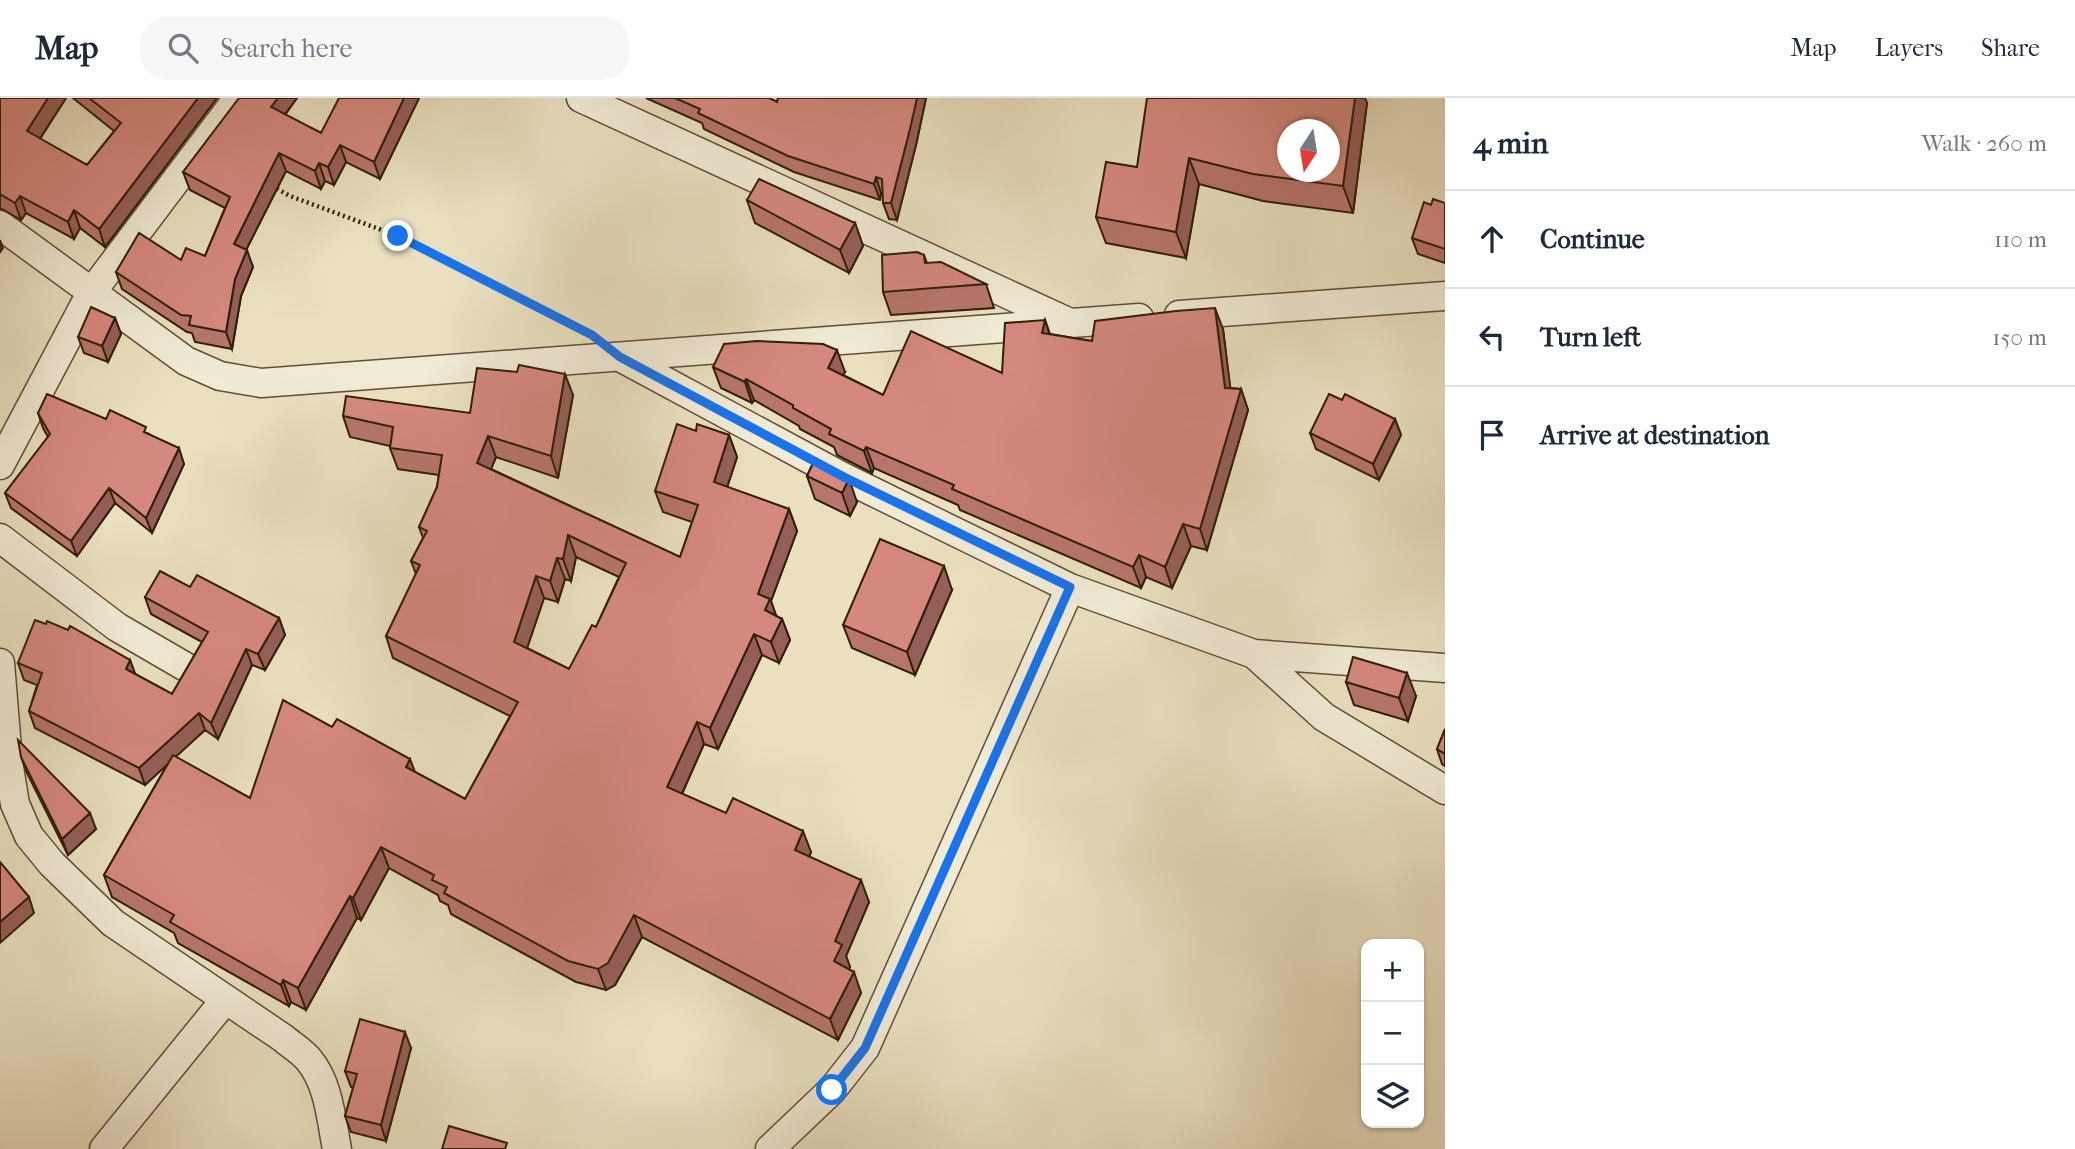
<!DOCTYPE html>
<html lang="en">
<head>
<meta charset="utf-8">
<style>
  body { margin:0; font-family:"IM FELL French Canon",serif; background:#f6f6f7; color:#1f2937 }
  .controls { position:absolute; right:21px; bottom:21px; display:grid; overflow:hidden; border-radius:14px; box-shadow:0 2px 5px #0004 }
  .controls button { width:63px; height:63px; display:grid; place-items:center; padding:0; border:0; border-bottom:2px solid #e0e1e3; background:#fff; color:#1f2937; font:35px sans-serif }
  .compass { position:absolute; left:1277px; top:21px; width:63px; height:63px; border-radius:50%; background:#fff; box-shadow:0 2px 5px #0004; rotate:192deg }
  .stop { position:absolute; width:21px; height:21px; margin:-16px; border:5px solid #1a73e8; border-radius:50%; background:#fff }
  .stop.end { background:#1a73e8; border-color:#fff; box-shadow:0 2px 7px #0008 }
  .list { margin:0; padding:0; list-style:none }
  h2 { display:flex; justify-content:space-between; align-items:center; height:91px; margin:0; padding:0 28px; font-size:30px }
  h2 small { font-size:23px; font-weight:400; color:#747a83 }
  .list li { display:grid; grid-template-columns:46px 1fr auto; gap:21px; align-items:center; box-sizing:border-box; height:98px; padding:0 28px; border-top:2px solid #e0e1e3 }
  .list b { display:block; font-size:26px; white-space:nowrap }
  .list em { font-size:23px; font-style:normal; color:#747a83 }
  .icon { flex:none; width:38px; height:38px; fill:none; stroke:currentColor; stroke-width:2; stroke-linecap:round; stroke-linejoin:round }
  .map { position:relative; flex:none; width:1445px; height:1051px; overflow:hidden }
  header { display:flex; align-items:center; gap:42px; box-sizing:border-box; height:98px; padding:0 35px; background:#fff; border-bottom:2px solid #e0e1e3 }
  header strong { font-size:33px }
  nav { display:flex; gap:38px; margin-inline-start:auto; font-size:24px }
  .search { width:490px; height:63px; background:#f6f6f7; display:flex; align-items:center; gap:18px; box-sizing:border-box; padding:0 24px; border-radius:28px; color:#747a83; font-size:26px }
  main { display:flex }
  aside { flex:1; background:#fff }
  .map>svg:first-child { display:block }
</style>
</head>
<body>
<header>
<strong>Map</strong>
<div class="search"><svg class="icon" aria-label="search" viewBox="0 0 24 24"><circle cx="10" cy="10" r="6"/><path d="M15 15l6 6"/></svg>Search here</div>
<nav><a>Map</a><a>Layers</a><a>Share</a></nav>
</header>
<main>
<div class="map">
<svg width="1445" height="1051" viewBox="0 0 1445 1051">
  <rect width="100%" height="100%" fill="#eae0c0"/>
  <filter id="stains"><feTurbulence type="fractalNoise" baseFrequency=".00286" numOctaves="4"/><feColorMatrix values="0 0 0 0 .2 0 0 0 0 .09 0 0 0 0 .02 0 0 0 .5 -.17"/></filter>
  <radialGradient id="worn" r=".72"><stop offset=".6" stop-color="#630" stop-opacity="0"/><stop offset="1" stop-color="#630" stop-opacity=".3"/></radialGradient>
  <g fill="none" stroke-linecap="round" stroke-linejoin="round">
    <defs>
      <path id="minor" d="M581,0l487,224
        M0,127l186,136 34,15 41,7 878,-65
        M1179,217l266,-19
        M620,259l223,120 227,111 184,66 191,14
        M0,367l91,-172 147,-195
        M0,440l117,89 67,39
        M1254,556l70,63 121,73
        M0,565l8,98 7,43 14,32 23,28 61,59 170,115c8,7 19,13 26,22 20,24 22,59 28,89
        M104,1051l121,-149
        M770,1051l62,-59 33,-42 205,-460"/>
    </defs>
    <use href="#minor" stroke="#5f4e37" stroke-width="31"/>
    <path stroke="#311e09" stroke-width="4.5" stroke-dasharray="2 3.5" stroke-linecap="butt" d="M272,88l18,10 108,40 180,92"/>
    <use href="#minor" stroke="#f1ebd6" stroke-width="28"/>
  </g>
  <path fill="#b7756d" stroke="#311e09" stroke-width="2" fill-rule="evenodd" d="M0,0h66l-26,41 47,26 27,-34 -41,-33h144l-112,149 -25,-19 -6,11 -48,-26 -5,7 -19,-11h-2z
    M297,0l-12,17 36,18 98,-35 -39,81 -34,-17 -12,23 -9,-4 -4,8 -35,-18 -40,79 7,17 -12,29 -9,53 -37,-7 -3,-9 -5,-1 -65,-43 -6,-17 89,-16 20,-48 -35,-18 -7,-18z
    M646,0h123l8,4 1,-4h148l-10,47 -19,75 -8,-1 -6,-16v-10h-2l-1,7 -86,-28 -90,-43 -2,-6z
    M1367,5l-14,110 -90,-12 -64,-17 -13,74 -80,-15 -10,-26 41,-50z
    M747,102l108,23 8,23 -14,27 -94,-50z
    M1445,105v60l-27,-9 -6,-16 19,-33z
    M924,157l3,8 59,21 8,24 -103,7 -8,-23z
    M115,220l6,16 -13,28 -24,-9 -6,-16z
    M1045,222l5,14 42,7 131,-12 7,59 11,1 7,21 -41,140 -16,-4 -19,42 -26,-11 -5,11 -181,-78 -2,-5 -84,-37 -2,5 -35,-18 -3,-8 -34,-18 -1,-3 -45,-26 -2,3 -31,-15 -8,-21 132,5 -2,3 40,20 119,-22z
    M573,297l-15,83 -62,-21 -5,12 189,88 12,-35 -29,-10 -8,-21 41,-60 33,4 8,22 -10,30 62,22 8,22 -26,70 5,15 6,3 8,21 -11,23 -17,-8 -44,94 -14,-5 -22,50 129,58 -2,5 60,45 -23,54 4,11 -1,2 12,24 -23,47 -196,-103 -27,48 -9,5 -30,-8 -125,-68 -3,-9 -8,-4 -2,-6 -49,-27 -28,52 -4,-2 -51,92 -15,-8 -2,4 -111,-63 -4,-10 -62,-36 -8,-22 64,-112 -23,22 -110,-57 -6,-17 8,-26 -13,-5 -6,-17 112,-3 5,14 37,20 30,-52 -51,-28 -6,-17 45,-10 89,31 6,17 -20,35 -13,-5 -34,74 -13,-9 -30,27 75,41 165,-26 50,27 45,-83 -117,-58 -7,-22 30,-62 -5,-13 12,-23 -4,-11 18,-40 2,-12 -41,-6 -8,-21v-2l-40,-9 -7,-21 127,-3zM576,459l43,20 -23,50 -27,42 -42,-21 17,-50 14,4 7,-23 6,2z
    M38,315l68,6 43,15 35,30 -32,69 -37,-30 -38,53 -66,-48 -6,-15 43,-56 -5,-9z
    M1395,321l6,16 -22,45 -63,-31 -6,-16z
    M814,363l43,41 -7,14 -35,-17 -8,-23z
    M952,492l-37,85 -63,-27 -9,-23z
    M1346,584l70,14 -8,25 -54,-16z
    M1445,631v37l-3,-2 -5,-15z
    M21,659l75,72 -28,26 -41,-82z
    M411,950l-25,93 -35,-9 -6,-16 8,-28 -2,-1 -6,-16z"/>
  <path fill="#955f59" stroke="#311e09" stroke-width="2" d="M48,0h18l-33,51 -6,-18z
    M198,0h19l-112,149 -6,-18z
    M278,0h19l-20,27 -6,-18z
    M404,0h15l-39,81 -6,-17z
    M917,0h9l-10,47 -19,75 -6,-17z
    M1355,0h10l2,5 -14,110 -10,-27z
    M340,47l6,17 -12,23 -6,-18z
    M279,55l7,18 -46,91 -6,-18z
    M1189,60l10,26 -13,74 -10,-26z
    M319,65l6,18 -4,8 -6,-18z
    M876,79l5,16 -1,7 -6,-16z
    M20,98l6,17 -5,7 -6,-17z
    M74,112l6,18 -6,11 -6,-17z
    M855,125l8,23 -14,27 -9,-23z
    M0,142l3,8 -3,4z
    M247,152l6,17 -12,29 -9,53 -6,-17 9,-53z
    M1215,210l8,21 10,80 -8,-21z
    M115,220l6,16 -13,28 -6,-16z
    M1045,222l7,22 -10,-9z
    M837,252l8,22 -9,17 -8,-21z
    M565,276l8,21 -15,83 -7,-22z
    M746,281l8,21 -2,3 -7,-21z
    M1241,291l7,21 -41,140 -7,-21z
    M1395,321l6,16 -22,45 -6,-16z
    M729,337l8,22 -15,46 -8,-21z
    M488,338l8,21 -11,27 -8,-21z
    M866,349l8,21 -2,5 -8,-22z
    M179,350l5,16 -32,69 -6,-15z
    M849,381l8,23 -7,14 -8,-23z
    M109,390l6,15 -38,53 -6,-15z
    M789,411l8,22 -26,70 7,20 -5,11 -15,-38z
    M1183,426l8,22 -19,42 -7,-21z
    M568,437l8,22 -5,24 -8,-22z
    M1139,457l7,22 -5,11 -8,-21z
    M557,460l8,21 -7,23 -8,-21z
    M944,468l8,24 -37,85 -8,-23z
    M536,478l8,22 -22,65 -8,-21z
    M279,520l6,17 -20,35 -7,-16z
    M782,521l8,21 -11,23 -8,-21z
    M754,536l8,21 -44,94 -8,-21z
    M246,551l6,16 -34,74 -7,-16z
    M130,562l6,16 -10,-7z
    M1407,575l9,23 -8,25 -9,-23z
    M199,615l6,17 -60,55 -6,-17z
    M697,624l7,22 -29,65 -8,-22z
    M410,661l8,21 -12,-13z
    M90,715l6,16 -28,26 -6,-16z
    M803,733l8,21 -8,20 -8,-22z
    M381,749l8,21 -28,52 -8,-22z
    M861,782l8,22 -23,54 4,11 -9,15 -7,-21 1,-20z
    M350,798l7,22 -51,92 -8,-22z
    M29,799l5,16 -34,30v-21z
    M634,817l8,22 -27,48 -9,5 -8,-21z
    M854,874l7,21 -23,47 -8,-21z
    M283,882l8,22 -2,4 -8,-21z
    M405,934l6,16 -25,93 -5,-16z"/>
  <path fill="#d5887f" stroke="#311e09" stroke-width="2" fill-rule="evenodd" d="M0,0h48l-21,33 60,34 34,-42 -32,-25h109l-99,131 -25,-19 -6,12 -48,-26 -5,7 -15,-9z
    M239,0h39l-7,9 50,26 18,-35h65l-30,64 -34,-17 -12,22 -9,-4 -4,8 -36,-18 -45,91 13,6 -12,29 -9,53 -37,-7 2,-9 -10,-1 -65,-43 23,-39 42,27 5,-12 19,8 25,-59 -47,-25z
    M675,0h94l8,4 1,-4h139l-7,31 -19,74h-8l-1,-24 -6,-2 -2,7 -86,-28 -90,-43 2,-4z
    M1147,0h208l-12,88 -90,-12 -64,-16 -13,74 -80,-15 10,-55 31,5zM1287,32h42v42h-42z
    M759,81l96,44 -15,27 -93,-50z
    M1433,101l12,4v46l-33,-11 12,-36 7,3z
    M917,154l7,3 1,8 16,-1 45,22 -103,8 -1,-37z
    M91,209l24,11 -13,28 -24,-9z
    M1215,210l10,80 16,1 -41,140 -17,-5 -18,43 -26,-12 -6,12 -181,-78 2,-4 -88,-38 -2,4 -35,-17 2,-5 -38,-21v-3l-47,-26 -1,3 -32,-15 11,-23 33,-3 66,3 14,6 -9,18 55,27 28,-64 91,42 3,-50 40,-3 -3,13 50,8 3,-20 81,-10z
    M519,267l46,9 -14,82 -63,-20 -11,27 203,94 18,-52 -43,-14 22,-67 19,7 1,-7 32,11 -15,47 75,27 -31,85 12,5 -5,11 17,9 -11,23 -17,-8 -44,94 -13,-6 -30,65 59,26 7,-15 70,33 -8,19 66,30 -26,61 7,4 -8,16 20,11 -24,47 -196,-104 -26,48 -10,6 -30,-8 -124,-68 3,-6 -15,-7 2,-5 -53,-28 -28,51 -3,-2 -52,92 -15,-8 -2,5 -111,-63 4,-7 -70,-40 69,-120 77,43 33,-98 49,27 5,-8 73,40 -4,8 59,32 53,-97 -132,-66 34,-71 -9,-4 16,-30 -8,-4 18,-40 5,-32 -52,-7 3,-21 -50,-11 3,-20 124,17 7,-45 40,4zM568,437l58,28 -30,64 -4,-2 -23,44 -55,-27 22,-66 14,5 7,-23 6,1z
    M47,296l59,25 4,-9 36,17 -2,5 35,16 -33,70 -37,-30 -38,53 -66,-48 45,-59 -12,-21z
    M1329,296l13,6 3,-6 50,25 -22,45 -63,-31z
    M814,363l35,18 -7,14 -35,-17z
    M880,441l64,27 -37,86 -64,-27z
    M160,473l30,16 7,-12 82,43 -21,36 -12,-5 -35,74 -12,-10 -60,55 -110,-57 13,-38 -24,-10 17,-43 11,4 1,-3 21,9 2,-4 60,34 -4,9 46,25 36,-62 -63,-35z
    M1353,559l54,16 -8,25 -53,-16z
    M1445,631v25l-8,-5z
    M18,642l72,73 -28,26 -41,-82z
    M0,764l29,35 -29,25z
    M360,921l45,13 -24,93 -36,-9 12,-42 -12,-3z
    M449,1028l58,17 -2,6h-63z"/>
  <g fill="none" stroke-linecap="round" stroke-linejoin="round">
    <path stroke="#1a73e8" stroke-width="9" d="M398,138l194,99 28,22 224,120 226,110 -205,461 -33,42"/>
  </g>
  <rect width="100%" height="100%" filter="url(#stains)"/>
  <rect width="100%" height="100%" fill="url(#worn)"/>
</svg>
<div class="controls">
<button>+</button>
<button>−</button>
<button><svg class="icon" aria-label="layers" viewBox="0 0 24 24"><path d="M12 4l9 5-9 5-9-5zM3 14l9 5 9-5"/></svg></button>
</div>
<svg class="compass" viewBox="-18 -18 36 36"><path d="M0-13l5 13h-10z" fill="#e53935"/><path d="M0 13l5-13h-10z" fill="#747a83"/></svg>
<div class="stop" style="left:832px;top:992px"></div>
<div class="stop end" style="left:398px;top:138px"></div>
</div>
<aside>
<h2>4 min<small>Walk · 260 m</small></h2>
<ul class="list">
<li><svg class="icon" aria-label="ahead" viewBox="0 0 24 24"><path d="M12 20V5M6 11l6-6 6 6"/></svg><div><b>Continue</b></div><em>110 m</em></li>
<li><svg class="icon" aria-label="left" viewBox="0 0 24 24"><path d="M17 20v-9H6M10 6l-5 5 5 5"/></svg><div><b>Turn left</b></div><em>150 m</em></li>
<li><svg class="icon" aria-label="arrive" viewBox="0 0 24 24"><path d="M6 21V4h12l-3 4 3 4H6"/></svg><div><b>Arrive at destination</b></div></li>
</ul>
</aside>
</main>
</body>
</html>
